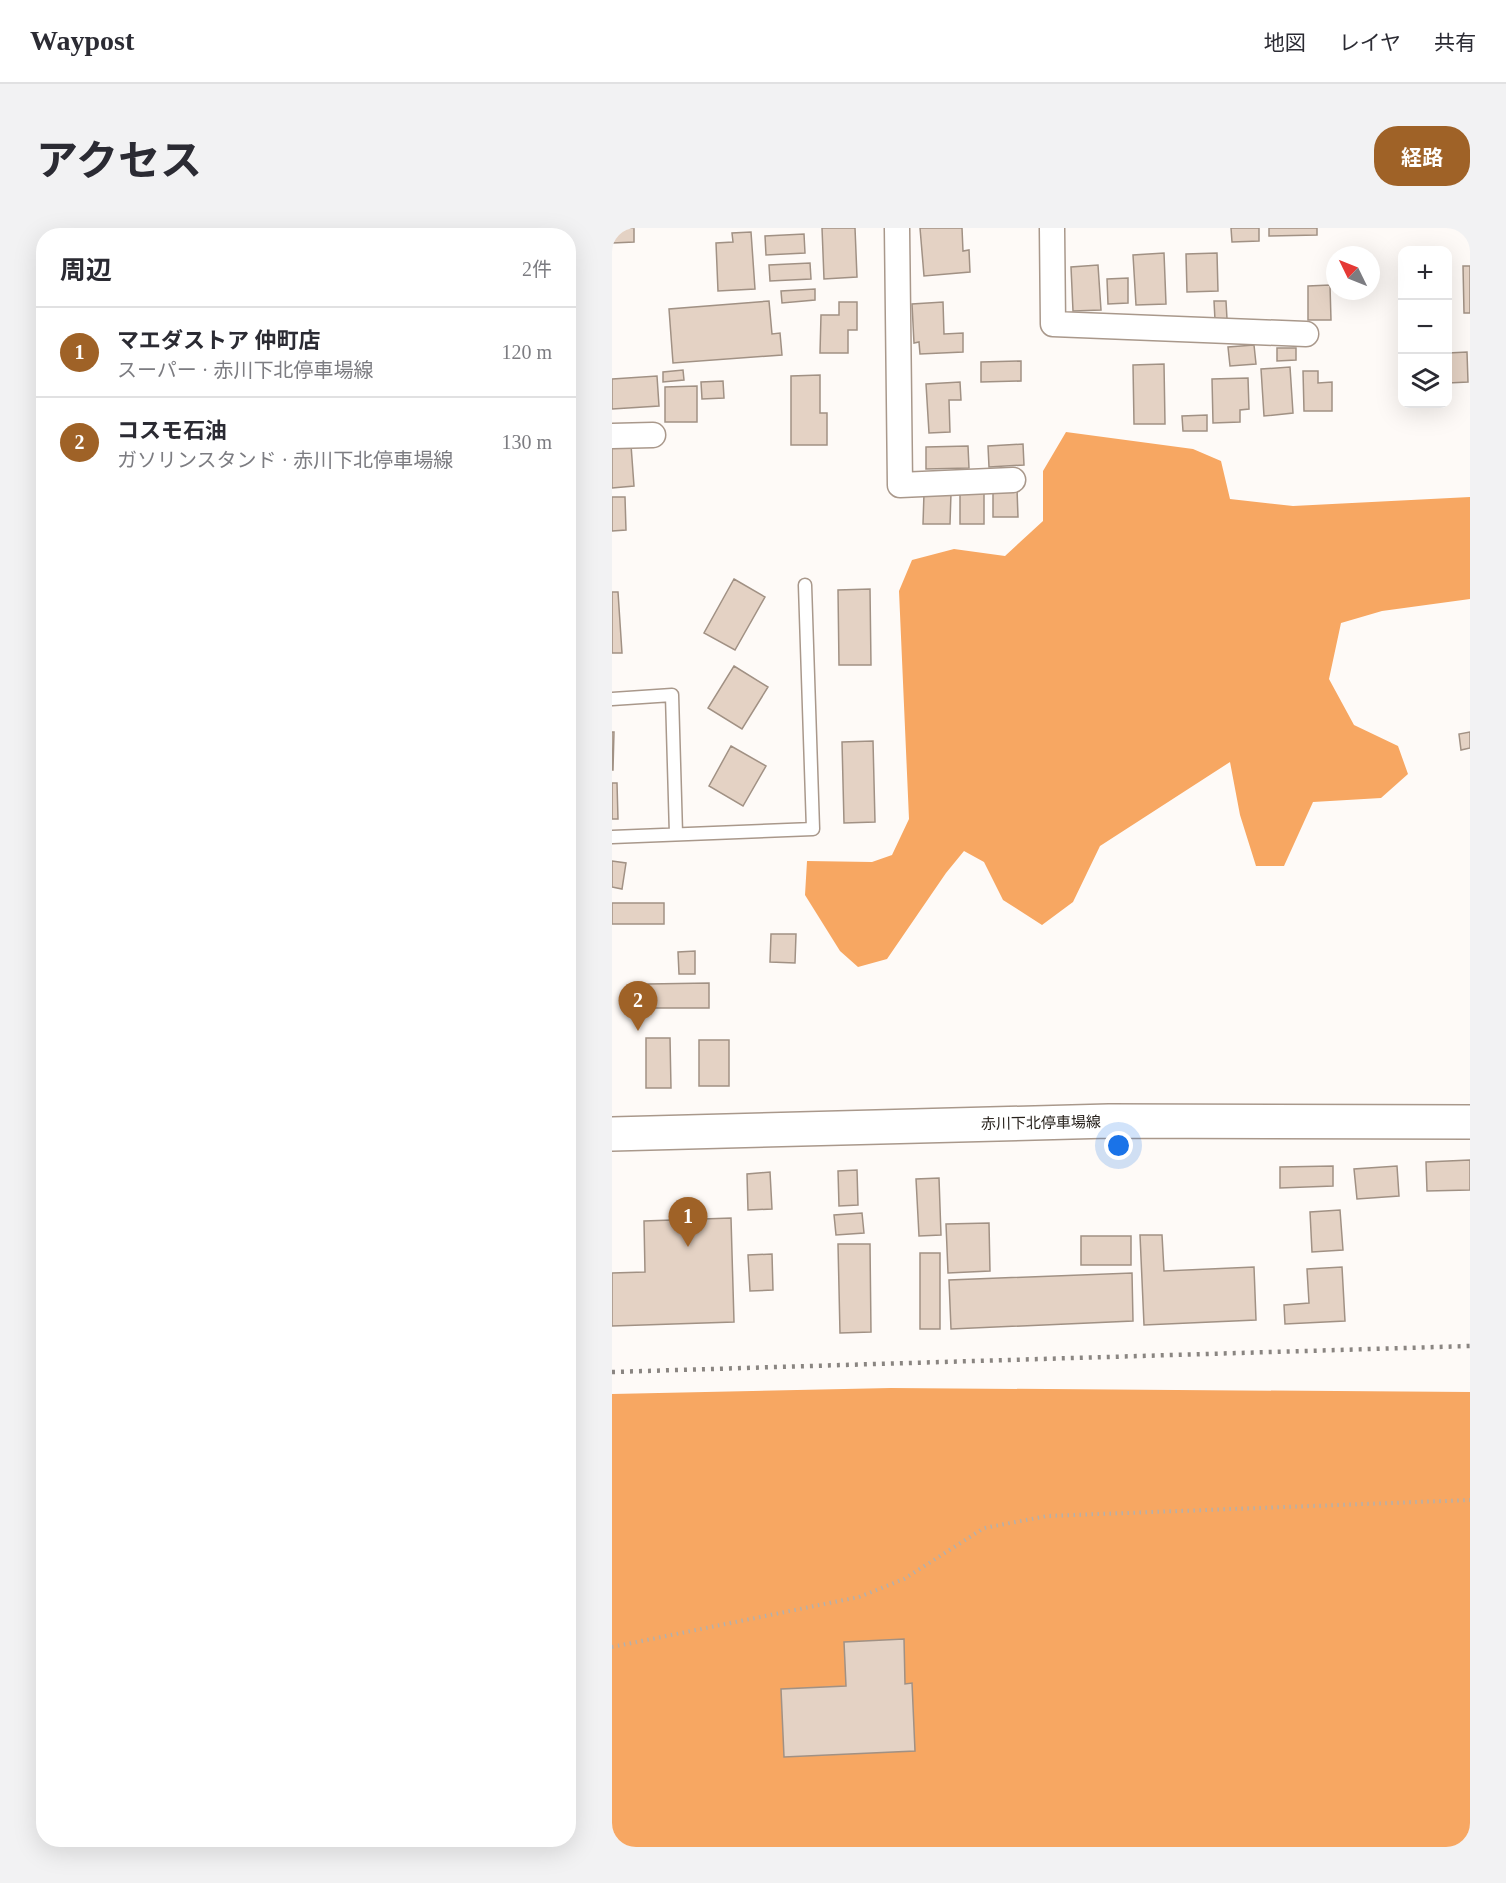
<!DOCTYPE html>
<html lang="ja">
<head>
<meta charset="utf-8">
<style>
  body { margin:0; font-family:"Times New Roman","Noto Sans JP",serif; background:#f2f2f3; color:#2b2b33 }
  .controls { position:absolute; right:18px; top:18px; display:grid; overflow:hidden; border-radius:12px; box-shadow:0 6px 24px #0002 }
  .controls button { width:54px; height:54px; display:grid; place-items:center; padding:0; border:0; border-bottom:2px solid #e1e1e2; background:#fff; color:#2b2b33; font:30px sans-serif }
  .compass { position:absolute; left:714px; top:18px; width:54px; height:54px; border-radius:50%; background:#fff; box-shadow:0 6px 24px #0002; rotate:313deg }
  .you { position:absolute; left:507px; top:918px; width:21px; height:21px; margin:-15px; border:4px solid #fff; border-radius:50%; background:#1a73e8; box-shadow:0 0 0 9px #1a73e833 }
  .badge { display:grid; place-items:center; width:39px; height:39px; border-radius:50%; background:#9f6227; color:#fff; font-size:20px; font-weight:700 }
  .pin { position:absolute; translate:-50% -50px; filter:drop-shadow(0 2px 3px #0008) }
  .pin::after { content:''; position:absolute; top:32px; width:21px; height:18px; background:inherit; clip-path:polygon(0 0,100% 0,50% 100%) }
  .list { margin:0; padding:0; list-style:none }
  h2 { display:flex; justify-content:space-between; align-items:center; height:78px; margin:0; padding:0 24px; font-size:26px }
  h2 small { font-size:20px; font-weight:400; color:#7c7c81 }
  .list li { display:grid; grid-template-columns:39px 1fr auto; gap:18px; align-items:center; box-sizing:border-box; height:90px; padding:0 24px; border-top:2px solid #e1e1e2 }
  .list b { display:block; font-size:22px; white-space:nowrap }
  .list p { margin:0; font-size:20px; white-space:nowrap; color:#7c7c81 }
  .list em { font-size:20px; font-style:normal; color:#7c7c81 }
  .icon { flex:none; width:33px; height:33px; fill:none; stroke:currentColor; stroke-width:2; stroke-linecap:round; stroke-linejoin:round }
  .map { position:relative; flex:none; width:858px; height:1619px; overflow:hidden; border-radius:24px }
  header { display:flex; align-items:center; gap:36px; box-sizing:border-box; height:84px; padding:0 30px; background:#fff; border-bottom:2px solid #e1e1e2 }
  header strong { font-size:28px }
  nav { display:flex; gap:33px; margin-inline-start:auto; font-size:21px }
  .intro { display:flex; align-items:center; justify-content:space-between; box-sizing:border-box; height:144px; padding:0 36px }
  h1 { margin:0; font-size:42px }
  .button { padding:15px 27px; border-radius:24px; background:#9f6227; color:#fff; font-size:21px; font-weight:700 }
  main { display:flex; gap:36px; padding:0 36px }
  aside { flex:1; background:#fff; border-radius:24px; box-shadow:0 6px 24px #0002 }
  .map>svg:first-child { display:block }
</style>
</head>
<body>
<header>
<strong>Waypost</strong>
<nav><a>地図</a><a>レイヤ</a><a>共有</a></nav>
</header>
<div class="intro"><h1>アクセス</h1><a class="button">経路</a></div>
<main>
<aside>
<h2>周辺<small>2件</small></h2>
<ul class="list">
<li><span class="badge">1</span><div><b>マエダストア 仲町店</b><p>スーパー · 赤川下北停車場線</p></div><em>120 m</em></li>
<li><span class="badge">2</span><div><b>コスモ石油</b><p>ガソリンスタンド · 赤川下北停車場線</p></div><em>130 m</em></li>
</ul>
</aside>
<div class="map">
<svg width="858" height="1619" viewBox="0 0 858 1619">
  <rect width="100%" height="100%" fill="#fefaf7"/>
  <path fill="#f7a762" d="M454,204l127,17 28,12 9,38 63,7 177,-9v102l-88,12 -41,12 -12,56 25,46 44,21 10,28 -27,24 -68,4 -29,64h-28l-16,-51 -10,-53 -130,84 -27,56 -31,23 -39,-25 -19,-38 -20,-11 -18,22 -59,86 -29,8 -18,-16 -35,-56 2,-34 65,1 20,-7 17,-36 -10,-228 13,-31 42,-11 51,7 38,-35v-50z
    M279,1160l579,4v455h-858v-453z"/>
  <path fill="#e4d2c4" stroke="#a19184" stroke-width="1.5" d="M0,0h22v14l-22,1z
    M210,0h33l2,49 -33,2z
    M308,0h42l1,23 6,-1 1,22 -46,4z
    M619,0h28v13l-27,1z
    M657,0h48v7l-48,1z
    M139,4l4,57 -37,2 -2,-48 17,-1 -1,-9z
    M192,6l1,19 -39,2 -1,-19z
    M552,25l2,51 -30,1 -3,-50z
    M605,25l1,38 -31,1 -1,-38z
    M198,35l1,16 -41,2 -1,-16z
    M486,37l3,45 -28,1 -2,-44z
    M851,38h7v47h-6z
    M516,50v25l-20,1 -1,-25z
    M718,57l1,35h-23v-34z
    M203,61v11l-33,3 -1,-12z
    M157,73l3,33 8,-1 2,22 -109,8 -4,-54z
    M602,73h12l1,18 -12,1z
    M227,74h18v28h-9v23h-28l1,-38h18z
    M331,74l1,32 19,-1v19l-43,2 -1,-12 -5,1 -2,-39z
    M642,117l2,19 -26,2 -2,-19z
    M665,120h19v12l-19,1z
    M855,124l1,30 -20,1v-30z
    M409,133v20l-40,1v-20z
    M552,136l1,60h-31l-1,-59z
    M678,139l3,46 -29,3 -3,-47z
    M71,142l1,10 -21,2v-10z
    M691,143h15v12l14,-1v29h-28z
    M208,147v38h7v32h-36v-69z
    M45,148l2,30 -47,3v-30z
    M636,150l1,31 -9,1v12l-27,1 -1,-44z
    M111,153l1,17 -22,1 -1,-17z
    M348,154l1,18h-12l1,32 -21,1 -3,-49z
    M85,158v36h-32v-35z
    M595,187v16h-24l-1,-15z
    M411,216l1,21 -35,2 -1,-21z
    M19,217l3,41 -22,2v-42z
    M356,218l1,22 -43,1v-22z
    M348,261h24v35h-24z
    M405,261l1,28h-25v-27z
    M312,265h27l-1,31h-27z
    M0,269h13l1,33 -14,1z
    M122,351l31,18 -30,53 -31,-17z
    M258,361l1,76h-32l-1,-75z
    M0,364h6l4,61h-10z
    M122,438l34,21 -26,42 -34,-21z
    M0,504h2l-1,38h-1z
    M858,504v16l-9,2 -2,-16z
    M261,513l2,81 -31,1 -2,-81z
    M119,518l35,20 -23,40 -34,-20z
    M0,555h5l1,36h-6z
    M0,633l14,2 -4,26 -10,-2z
    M0,675h52v21h-52z
    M159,706h25l-1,29 -25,-1z
    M83,723v23h-16l-1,-22z
    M97,755v25h-61v-24z
    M34,810h24l1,50h-25z
    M87,812h30v46h-30z
    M858,932v30l-43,1 -1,-29z
    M721,938v20l-53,2v-21z
    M785,938l2,30 -42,3 -3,-30z
    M245,942l1,35 -19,1 -1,-35z
    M158,944l2,37 -24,1 -1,-36z
    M327,950l2,57 -22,1 -3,-57z
    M728,982l3,40 -31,2 -2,-40z
    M250,985l2,20 -28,2 -2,-20z
    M119,990l3,104 -122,4v-53l33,-1 -1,-51z
    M377,995l1,48 -42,2 -2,-49z
    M528,1007h22l2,36 90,-4 2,53 -112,5z
    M469,1008h50v29h-50z
    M226,1016h32l1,88 -31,1z
    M308,1025h20v76h-20z
    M160,1026l1,36 -23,1 -2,-36z
    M730,1039l3,54 -60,3 -1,-19 25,-2 -2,-34z
    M520,1045l1,48 -182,8 -2,-49z
    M292,1411l1,45 7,-1 3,68 -131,6 -3,-68 65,-3 -2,-44z"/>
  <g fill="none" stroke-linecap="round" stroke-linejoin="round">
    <defs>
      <path id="lane" d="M0,471l60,-4 4,139
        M0,609l201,-8 -8,-244"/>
      <path id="street" d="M285,0l3,257 113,-5
        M440,0l1,96 253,10
        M0,208l41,-1"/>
      <path id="secondary" d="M0,906l497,-13 361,1"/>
    </defs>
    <use href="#lane" stroke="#a9988b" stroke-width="15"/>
    <use href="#street" stroke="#a9988b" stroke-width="27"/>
    <use href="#secondary" stroke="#a9988b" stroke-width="36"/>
    <path stroke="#b4b0ac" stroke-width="4" stroke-dasharray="1.5 4.5" stroke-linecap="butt" d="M0,1419l247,-50 45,-18 80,-51 63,-12 423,-16"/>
    <use href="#lane" stroke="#fff" stroke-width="12"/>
    <use href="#street" stroke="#fff" stroke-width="24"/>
    <use href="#secondary" stroke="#fff" stroke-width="33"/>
    <path stroke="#8a8581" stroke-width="4.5" stroke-dasharray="3 6" stroke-linecap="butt" d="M0,1144l858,-26"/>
  </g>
  <g text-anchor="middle" stroke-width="6" stroke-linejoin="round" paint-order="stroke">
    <g font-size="15" fill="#26201b" stroke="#fff">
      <text transform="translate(429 895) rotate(-1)" y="5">赤川下北停車場線</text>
    </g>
  </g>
</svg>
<div class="controls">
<button>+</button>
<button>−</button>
<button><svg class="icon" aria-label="layers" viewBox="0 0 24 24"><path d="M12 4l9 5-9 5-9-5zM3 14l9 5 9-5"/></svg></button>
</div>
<svg class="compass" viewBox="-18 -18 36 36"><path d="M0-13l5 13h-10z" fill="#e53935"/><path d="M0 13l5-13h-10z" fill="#7c7c81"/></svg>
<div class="you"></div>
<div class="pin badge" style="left:76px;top:1019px">1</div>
<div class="pin badge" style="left:26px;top:803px">2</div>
</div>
</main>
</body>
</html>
